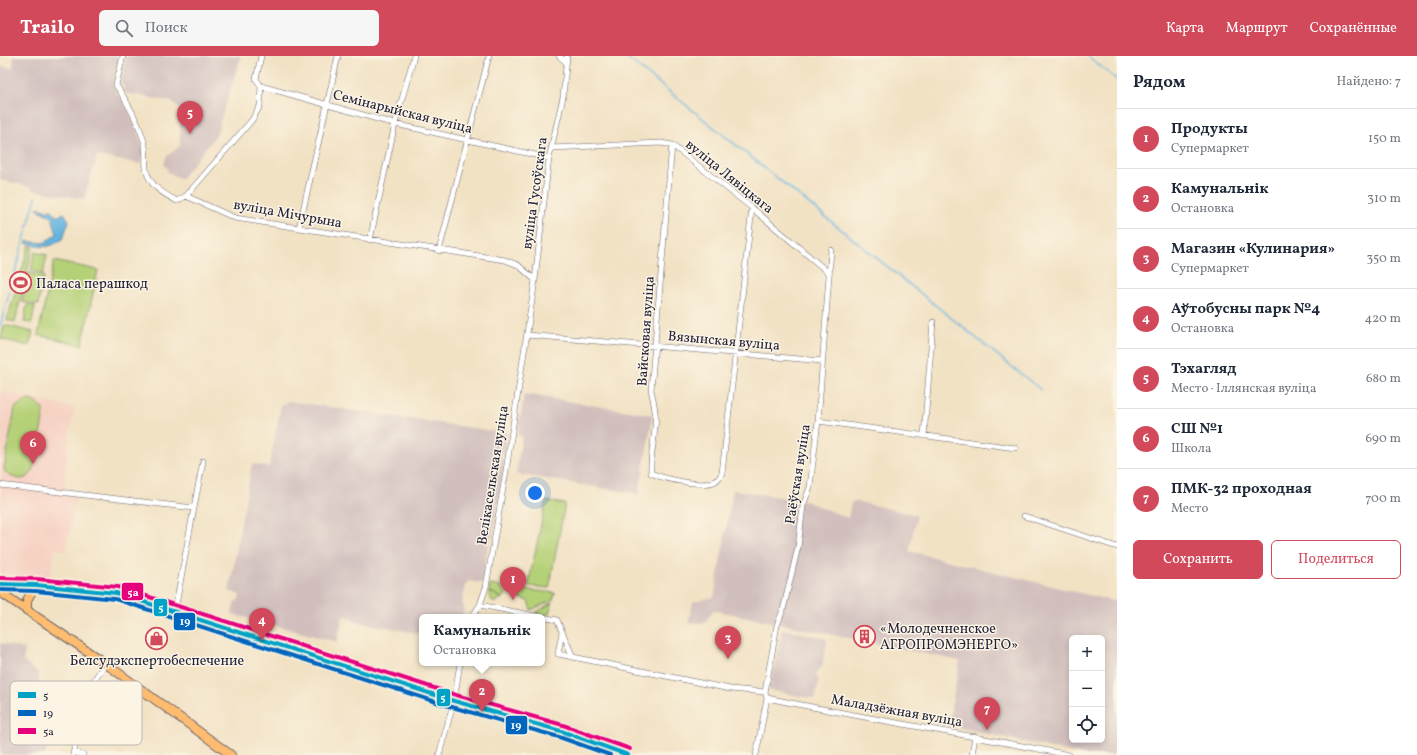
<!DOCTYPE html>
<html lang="ru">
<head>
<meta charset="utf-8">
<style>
  body { margin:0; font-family:Vollkorn,serif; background:#f6f6f7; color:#1f2937 }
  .controls { position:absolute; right:12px; bottom:12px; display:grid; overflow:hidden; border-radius:6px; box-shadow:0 2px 6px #0003 }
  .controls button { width:36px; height:36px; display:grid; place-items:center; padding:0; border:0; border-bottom:1px solid #e0e1e3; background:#fff; color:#1f2937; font:20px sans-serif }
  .you { position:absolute; left:535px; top:437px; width:14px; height:14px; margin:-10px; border:3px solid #fff; border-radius:50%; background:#1a73e8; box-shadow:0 0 0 6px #1a73e833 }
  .badge { display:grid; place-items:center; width:26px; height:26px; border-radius:50%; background:#d1495b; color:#fff; font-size:13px; font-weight:700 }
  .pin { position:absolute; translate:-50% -33px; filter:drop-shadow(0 1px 2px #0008) }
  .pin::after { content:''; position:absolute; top:21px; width:14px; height:12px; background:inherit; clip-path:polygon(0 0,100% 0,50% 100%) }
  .popup { position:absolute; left:419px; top:558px; width:126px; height:52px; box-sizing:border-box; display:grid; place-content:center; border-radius:6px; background:#fff; filter:drop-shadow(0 1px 3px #0005); font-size:13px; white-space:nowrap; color:#747a83 }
  .popup b { font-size:15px; color:#1f2937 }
  .popup::after { content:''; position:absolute; left:50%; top:100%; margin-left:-8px; border:8px solid transparent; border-top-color:#fff }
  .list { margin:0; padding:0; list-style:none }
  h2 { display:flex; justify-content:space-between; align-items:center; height:52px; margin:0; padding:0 16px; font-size:17px }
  h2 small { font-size:13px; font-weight:400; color:#747a83 }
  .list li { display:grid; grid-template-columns:26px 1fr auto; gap:12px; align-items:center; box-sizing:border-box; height:60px; padding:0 16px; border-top:1px solid #e0e1e3 }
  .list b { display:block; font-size:15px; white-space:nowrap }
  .list p { margin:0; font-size:13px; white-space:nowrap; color:#747a83 }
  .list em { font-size:13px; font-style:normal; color:#747a83 }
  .actions { display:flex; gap:8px; padding:12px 16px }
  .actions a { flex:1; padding:9px 0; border:1px solid #d1495b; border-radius:6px; text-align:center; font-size:14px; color:#d1495b }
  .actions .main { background:#d1495b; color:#fff }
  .icon { flex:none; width:22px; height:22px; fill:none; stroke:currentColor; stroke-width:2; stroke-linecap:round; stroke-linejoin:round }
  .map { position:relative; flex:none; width:1117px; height:699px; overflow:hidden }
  header { display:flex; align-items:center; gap:24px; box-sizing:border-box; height:56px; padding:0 20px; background:#d1495b; color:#fff }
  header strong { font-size:19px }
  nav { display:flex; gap:22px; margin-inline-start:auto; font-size:14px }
  .search { width:280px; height:36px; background:#f6f6f7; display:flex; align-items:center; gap:10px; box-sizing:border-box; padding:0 14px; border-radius:6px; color:#747a83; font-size:15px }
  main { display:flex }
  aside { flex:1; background:#fff }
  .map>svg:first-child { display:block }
</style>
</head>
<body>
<header>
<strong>Trailo</strong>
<div class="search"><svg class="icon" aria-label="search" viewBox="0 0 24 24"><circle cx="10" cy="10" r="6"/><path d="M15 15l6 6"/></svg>Поиск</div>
<nav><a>Карта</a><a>Маршрут</a><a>Сохранённые</a></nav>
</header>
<main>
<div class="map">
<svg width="1117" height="699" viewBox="0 0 1117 699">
  <rect width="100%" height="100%" fill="#fcf5e5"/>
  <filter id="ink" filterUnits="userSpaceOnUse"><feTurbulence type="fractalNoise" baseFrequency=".025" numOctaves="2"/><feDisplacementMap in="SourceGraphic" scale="8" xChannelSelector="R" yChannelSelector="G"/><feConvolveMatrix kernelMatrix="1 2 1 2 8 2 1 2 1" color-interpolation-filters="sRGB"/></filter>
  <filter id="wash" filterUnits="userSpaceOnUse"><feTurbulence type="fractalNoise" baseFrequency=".012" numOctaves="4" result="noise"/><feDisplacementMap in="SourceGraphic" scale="16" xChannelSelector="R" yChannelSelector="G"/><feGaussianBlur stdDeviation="0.9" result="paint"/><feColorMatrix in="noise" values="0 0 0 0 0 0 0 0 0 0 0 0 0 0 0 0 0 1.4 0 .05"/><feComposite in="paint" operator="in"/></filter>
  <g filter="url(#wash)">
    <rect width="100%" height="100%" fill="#f2e2c4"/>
    <path fill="#f6d2c3" d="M0,335l75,17 -6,29 -5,53 13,3 -11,58 -11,-2 -5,30 -50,-6z"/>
    <path fill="#d1bfbd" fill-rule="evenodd" d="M14,0h106l-7,28 4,11 8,7 10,23 9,25 -3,14 -44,-8 -13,43 -52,-9v-3l-32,-7v-114l13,2z
      M126,0h115l-25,79 -35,44 -15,-8 2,-2 -4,-4 2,-8 14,-11v-37l-8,-7 -46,-9 -5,-11z
      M524,338l129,21 -14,79 -123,-20 6,-38 -5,-1z
      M288,345l219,32 -1,18 -4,1 -1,6 4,4 -1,8 -12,67 -2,-1 -8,47 -13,-2 -3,5 -4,18 2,1 -2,12h-40v17l-68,-13 -4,-4 -7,-1 -6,26 -105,-28 3,-13h3l2,-6 -11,-4 23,-127 17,3 12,-62z
      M733,434l72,11 43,17 3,-15 3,-2 63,14 -8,36 208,51v135l-4,18h-30l-135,-30 12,-64 -247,-51 -8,13h-17l5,-21 21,-5zM1072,582h30v102h-30z
      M782,573l43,9 2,3 -5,26 -5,4 -1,4 3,5 -4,19 -46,-9z
      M0,587l25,6 -2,12 15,12 1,13 23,6 -1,6 23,5 -11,45 -25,-6 -3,13h-45z"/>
    <path fill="#b5d177" stroke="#6c7a59" d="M29,190l4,1 -18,75 -8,-2z
      M35,196l12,3 -4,19 -12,-3z
      M54,205l44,9 -16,75 -44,-10z
      M28,217l16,3 -6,29 -16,-3z
      M27,249l8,1 -3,17 -8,-1z
      M4,269l29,7 -4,14 -28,-7z
      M28,344c9,2 14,4 16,14l-11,56c-6,13 -19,10 -28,2l-1,-4 11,-60 7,-6z
      M546,445l19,3 -16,84 -21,-2z
      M490,529l11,2 5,8 -4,3 -13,-7z
      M521,533l34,4 -2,7 -22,10 -3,-9 -17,-6z
      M489,535l13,7 -8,5 -5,-6z
      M553,546l-5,13 -13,-2z"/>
    <path fill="#65b5e0" stroke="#446c8e" d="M38,151l8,4 6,-1 5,7 7,-4 5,8 -6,17c-12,11 -23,10 -37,5l1,-2 17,2 13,-9 -5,-17 -15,-8z"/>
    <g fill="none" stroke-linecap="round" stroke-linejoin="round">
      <path stroke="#65b5e0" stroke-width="1.5" d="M625,0l416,334
        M1088,0l29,24
        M0,270l36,-129"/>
    </g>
  </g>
  <g filter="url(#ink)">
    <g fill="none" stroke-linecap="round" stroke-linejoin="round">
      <defs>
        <path id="minor" d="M123,0l-7,29c12,18 22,36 28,56 3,10 1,18 2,28 3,17 18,25 31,32l9,-5 66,-76 8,-14 1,-20
          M261,0l-5,23 5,7 134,38 154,34
          M559,0l7,6
          M672,89l-21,245c3,12 6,25 4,37 -1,16 -5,30 -4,46 12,6 51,14 63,9 4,-2 6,-5 8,-9l30,-265
          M551,92l110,-5 11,2 80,63 77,65
          M186,140l49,22 270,42 13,5 17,15
          M299,172l39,-172
          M370,184l25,-116 19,-68
          M439,195l50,-195
          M527,279l296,26
          M818,365l197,27
          M924,380l9,-114
          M0,429l194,23 -19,102
          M194,452l9,-47
          M1024,460l93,31
          M0,528l36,1 80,8 338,108 107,30 67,24
          M480,549l60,12
          M472,561l8,-12 6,-18 20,-116 29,-191 14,-122 14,-61 4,-41
          M542,561l15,3 16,37 157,32 35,3
          M562,576l-4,22 15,3
          M767,642l-2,-6 12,-67 6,-15 15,-63 5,-41 7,-19 8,-66 13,-171
          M767,642c101,21 202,37 302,57
          M73,696l10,3
          M73,699l18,-71 15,-21
          M439,699l15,-54 6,-38
          M756,699l11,-57
          M972,699l3,-19"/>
        <path id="primary" d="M0,536l109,74 122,89
          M27,554v-10l9,-15"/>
      </defs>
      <use href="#minor" stroke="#6b656b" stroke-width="6"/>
      <use href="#primary" stroke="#6b656b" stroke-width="10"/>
      <use href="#minor" stroke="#fff" stroke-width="5"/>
      <use href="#primary" stroke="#fdbc70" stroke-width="8"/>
      <defs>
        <path id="bus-1" d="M0,528l36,1 80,8 338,108 107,30 67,24"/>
        <path id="bus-2" d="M0,534l36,1 79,8 337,108 107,30 51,18"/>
        <path id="bus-3" d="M0,522l37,1 81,8 338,108 107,30 67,24"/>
      </defs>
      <use href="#bus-1" stroke="#fcf5e5" stroke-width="7"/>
      <use href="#bus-2" stroke="#fcf5e5" stroke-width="7"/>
      <use href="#bus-3" stroke="#fcf5e5" stroke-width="7"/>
      <use href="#bus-1" stroke="#02a2c7" stroke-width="4"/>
      <use href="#bus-2" stroke="#0065bd" stroke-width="4"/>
      <use href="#bus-3" stroke="#e5007d" stroke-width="4"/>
    </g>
  </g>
  <defs>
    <symbol id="stadium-ring" viewBox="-11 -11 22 22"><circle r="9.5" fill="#fcf5e5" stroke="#d1495b" stroke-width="1.5"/><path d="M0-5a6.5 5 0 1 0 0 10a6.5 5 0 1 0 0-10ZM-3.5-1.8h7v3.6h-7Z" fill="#d1495b"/></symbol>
    <symbol id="building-ring" viewBox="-11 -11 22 22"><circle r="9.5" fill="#fcf5e5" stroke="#d1495b" stroke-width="1.5"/><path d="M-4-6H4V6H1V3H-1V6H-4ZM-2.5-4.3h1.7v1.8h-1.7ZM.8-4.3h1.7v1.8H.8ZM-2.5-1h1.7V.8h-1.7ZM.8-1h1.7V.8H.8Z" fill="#d1495b"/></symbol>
    <symbol id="shop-ring" viewBox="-11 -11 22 22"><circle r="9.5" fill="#fcf5e5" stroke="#d1495b" stroke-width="1.5"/><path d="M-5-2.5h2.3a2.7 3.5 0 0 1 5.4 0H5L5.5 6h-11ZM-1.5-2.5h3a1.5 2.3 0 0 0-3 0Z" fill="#d1495b"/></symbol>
  </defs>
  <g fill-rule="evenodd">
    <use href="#stadium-ring" x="8" y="214" width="25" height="25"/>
    <use href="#building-ring" x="852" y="568" width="25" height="25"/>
    <use href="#shop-ring" x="144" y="570" width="25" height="25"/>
  </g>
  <g text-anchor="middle" stroke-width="3" stroke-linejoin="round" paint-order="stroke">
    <g font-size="14" fill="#22223b" stroke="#fcf5e5">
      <text transform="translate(403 55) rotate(14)" y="5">Семінарыйская вуліца</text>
      <text transform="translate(730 120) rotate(39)" y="5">вуліца Лявіцкага</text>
      <text transform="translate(534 137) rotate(-82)" y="5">вуліца Гусоўскага</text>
      <text transform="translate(288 157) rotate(10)" y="5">вуліца Мічурына</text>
      <text transform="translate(645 275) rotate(-86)" y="5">Вайсковая вуліца</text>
      <text transform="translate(724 284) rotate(5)" y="5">Вязынская вуліца</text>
      <text transform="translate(797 418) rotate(-81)" y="5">Раёўская вуліца</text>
      <text transform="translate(492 419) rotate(-81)" y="5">Велікасельская вуліца</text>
      <text transform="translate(897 654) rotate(10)" y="5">Маладзёжная вуліца</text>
    </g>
    <g font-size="14" fill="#22223b" stroke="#fcf5e5" text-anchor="start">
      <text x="36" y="232">Паласа перашкод</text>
      <text x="880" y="577">«Молодечненское<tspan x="880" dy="16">АГРОПРОМЭНЕРГО»</tspan></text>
      <text x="157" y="609" text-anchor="middle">Белсудэкспертобеспечение</text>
    </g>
  </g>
  <rect x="10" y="625" width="132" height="64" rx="6" fill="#fcf5e5" stroke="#bbb6b2" stroke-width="1"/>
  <rect x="18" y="636" width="18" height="6" fill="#02a2c7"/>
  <rect x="18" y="654" width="18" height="6" fill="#0065bd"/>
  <rect x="18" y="672" width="18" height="6" fill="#e5007d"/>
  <g font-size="11" fill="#22223b">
    <text x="43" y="643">5</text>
    <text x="43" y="661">19</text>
    <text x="43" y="679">5а</text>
  </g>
  <g stroke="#fcf5e5" stroke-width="1.5">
    <rect x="121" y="526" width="23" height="19" rx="4" fill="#e5007d"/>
    <rect x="153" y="542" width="15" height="19" rx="4" fill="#02a2c7"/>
    <rect x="173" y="556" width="23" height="19" rx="4" fill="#0065bd"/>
    <rect x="436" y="632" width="15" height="19" rx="4" fill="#02a2c7"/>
    <rect x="505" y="659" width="23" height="20" rx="4" fill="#0065bd"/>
  </g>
  <g font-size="11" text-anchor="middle" font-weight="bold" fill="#fff">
    <text x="133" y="540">5а</text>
    <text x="161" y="555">5</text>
    <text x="185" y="569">19</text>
    <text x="443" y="645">5</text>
    <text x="516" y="673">19</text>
  </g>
</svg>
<div class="controls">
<button>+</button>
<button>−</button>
<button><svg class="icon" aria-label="locate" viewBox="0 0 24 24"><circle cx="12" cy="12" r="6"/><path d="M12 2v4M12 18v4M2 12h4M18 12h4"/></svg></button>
</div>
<div class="you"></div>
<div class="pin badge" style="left:513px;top:544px">1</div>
<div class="pin badge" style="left:482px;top:656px">2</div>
<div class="popup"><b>Камунальнік</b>Остановка</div>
<div class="pin badge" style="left:728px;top:603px">3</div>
<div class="pin badge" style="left:262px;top:585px">4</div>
<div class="pin badge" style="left:190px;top:78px">5</div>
<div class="pin badge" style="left:33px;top:408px">6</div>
<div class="pin badge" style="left:987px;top:674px">7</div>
</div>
<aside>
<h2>Рядом<small>Найдено: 7</small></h2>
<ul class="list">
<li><span class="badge">1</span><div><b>Продукты</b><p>Супермаркет</p></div><em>150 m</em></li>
<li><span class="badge">2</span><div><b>Камунальнік</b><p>Остановка</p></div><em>310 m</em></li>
<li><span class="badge">3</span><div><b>Магазин «Кулинария»</b><p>Супермаркет</p></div><em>350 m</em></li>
<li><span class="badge">4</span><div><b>Аўтобусны парк №4</b><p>Остановка</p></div><em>420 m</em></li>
<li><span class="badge">5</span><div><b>Тэхагляд</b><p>Место · Іллянская вуліца</p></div><em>680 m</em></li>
<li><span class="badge">6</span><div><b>СШ №1</b><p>Школа</p></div><em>690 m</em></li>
<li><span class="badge">7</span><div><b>ПМК-32 проходная</b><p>Место</p></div><em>700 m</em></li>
</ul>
<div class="actions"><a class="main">Сохранить</a><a>Поделиться</a></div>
</aside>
</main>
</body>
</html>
